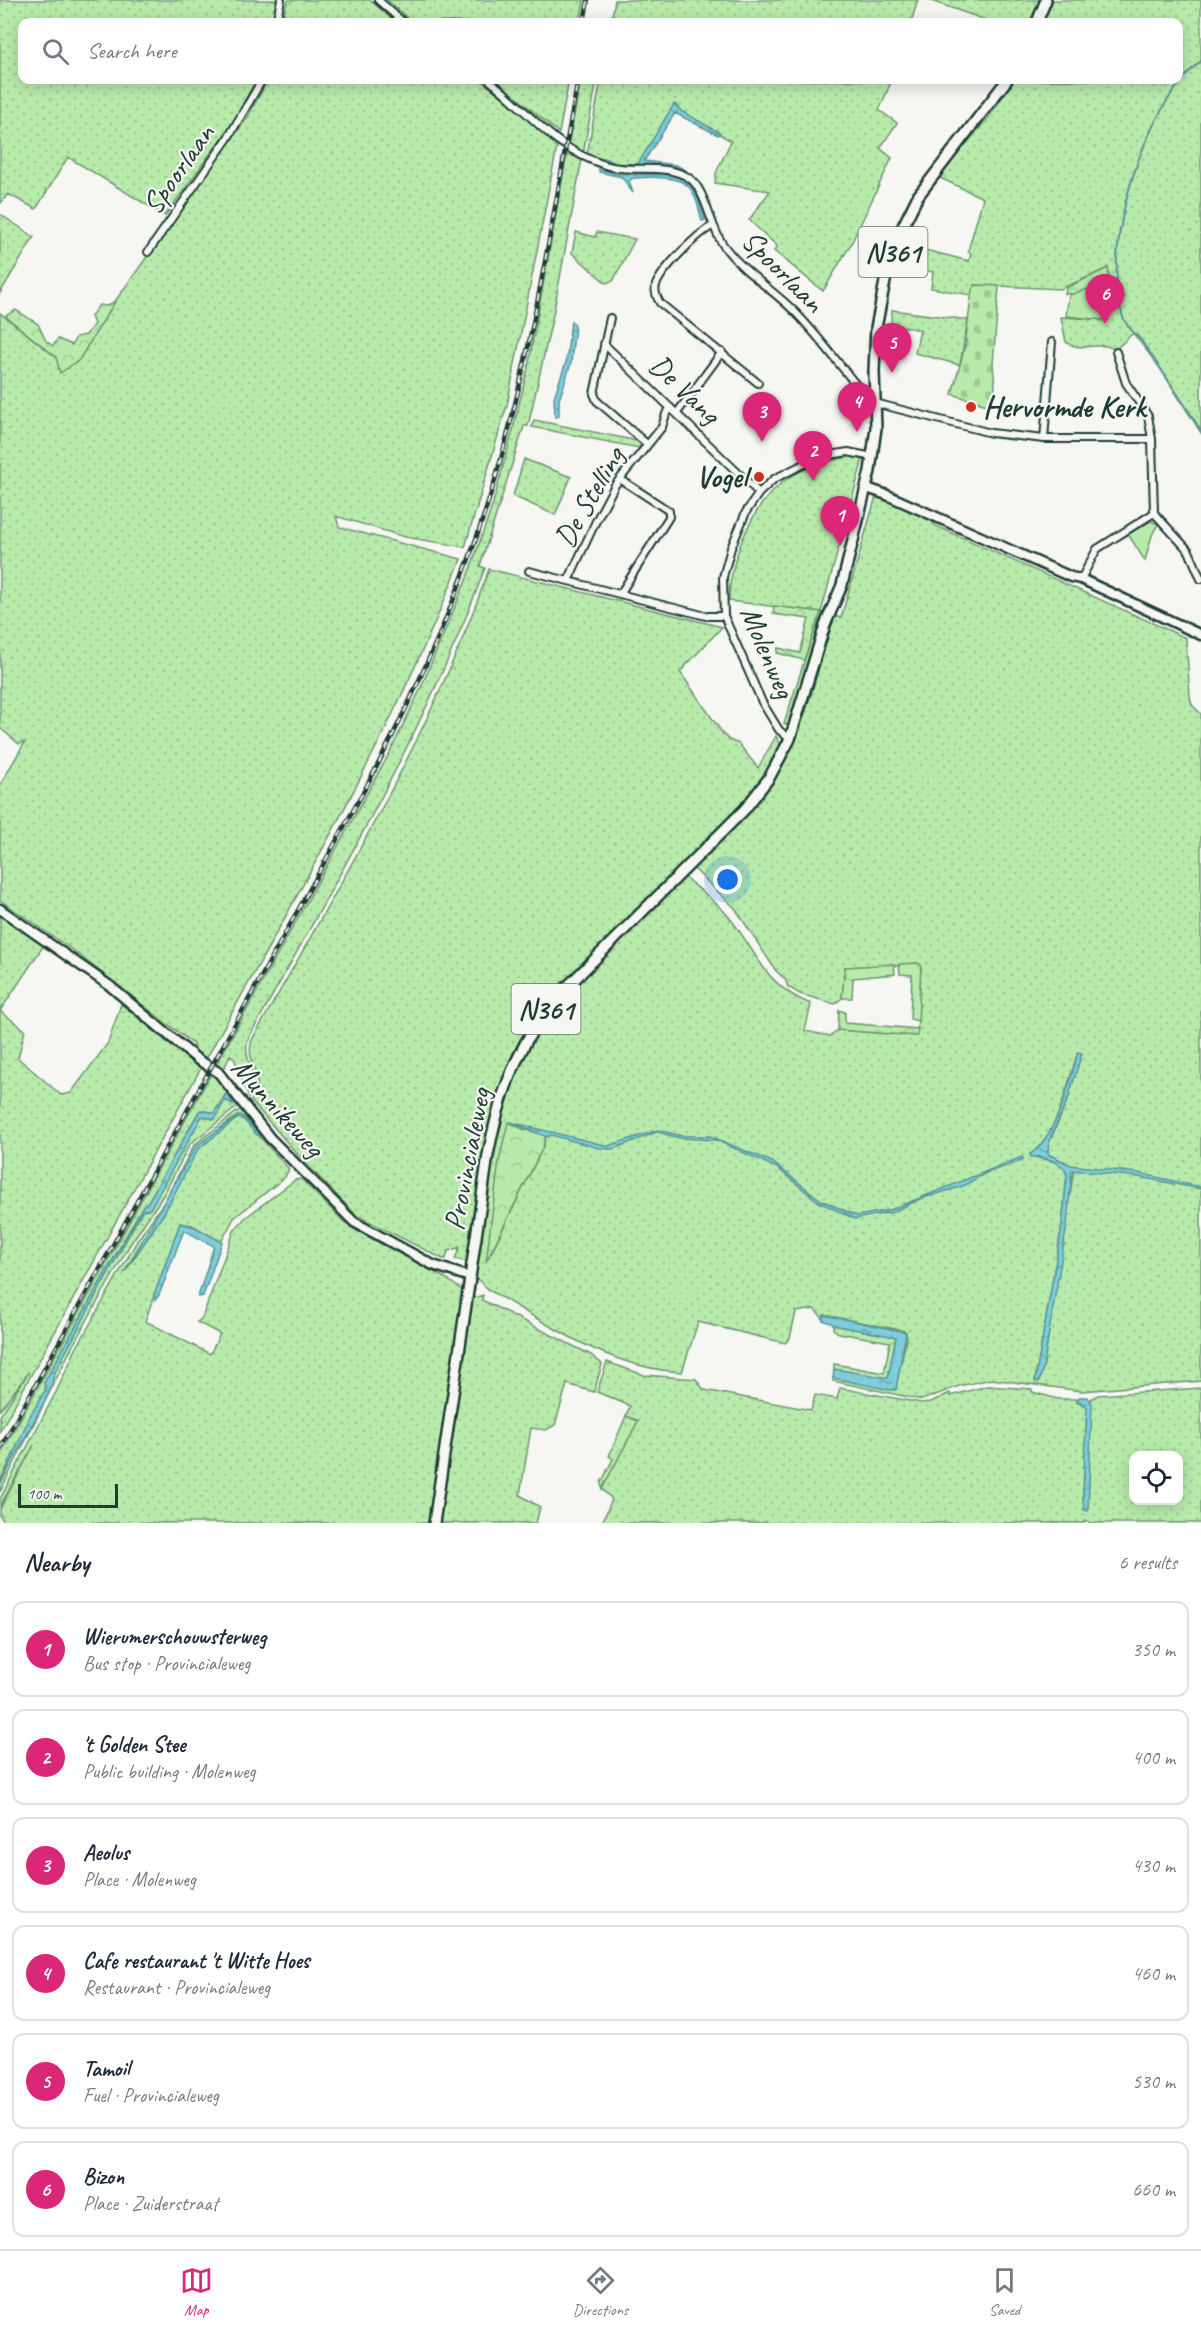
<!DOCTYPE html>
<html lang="en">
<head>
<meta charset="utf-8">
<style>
  body { margin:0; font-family:Caveat,sans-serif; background:#f2f2f3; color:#1f2937 }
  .controls { position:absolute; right:18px; bottom:18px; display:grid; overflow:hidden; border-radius:12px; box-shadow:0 3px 15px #0003 }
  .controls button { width:54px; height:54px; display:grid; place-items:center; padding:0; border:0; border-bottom:2px solid #e0e1e3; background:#fff; color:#1f2937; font:30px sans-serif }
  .scale { position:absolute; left:18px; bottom:15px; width:100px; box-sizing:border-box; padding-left:6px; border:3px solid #1f3d34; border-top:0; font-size:16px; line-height:21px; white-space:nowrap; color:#1f3d34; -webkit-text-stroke:4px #f6f6f2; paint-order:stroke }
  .you { position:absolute; left:728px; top:880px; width:21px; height:21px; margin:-15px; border:4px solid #fff; border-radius:50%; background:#1a73e8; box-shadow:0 0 0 9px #1a73e833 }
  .badge { display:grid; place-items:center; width:39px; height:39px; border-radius:50%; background:#db2777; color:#fff; font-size:20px; font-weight:700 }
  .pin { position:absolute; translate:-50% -50px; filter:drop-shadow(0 2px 3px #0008) }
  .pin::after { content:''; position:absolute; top:32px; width:21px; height:18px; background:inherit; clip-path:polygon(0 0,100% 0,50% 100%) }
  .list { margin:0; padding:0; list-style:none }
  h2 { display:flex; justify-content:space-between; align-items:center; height:78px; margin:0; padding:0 24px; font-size:26px }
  h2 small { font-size:20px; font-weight:400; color:#747a83 }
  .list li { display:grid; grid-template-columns:39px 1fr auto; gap:18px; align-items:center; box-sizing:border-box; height:96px; margin:0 12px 12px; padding:0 12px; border:2px solid #e0e1e3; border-radius:12px }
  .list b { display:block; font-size:22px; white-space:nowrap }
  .list p { margin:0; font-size:20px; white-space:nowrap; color:#747a83 }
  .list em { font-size:20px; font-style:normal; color:#747a83 }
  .icon { flex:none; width:33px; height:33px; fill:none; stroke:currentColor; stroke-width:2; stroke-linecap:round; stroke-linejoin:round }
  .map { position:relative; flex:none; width:1201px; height:1523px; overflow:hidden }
  .search { position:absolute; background:#fff; box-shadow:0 3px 15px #0003; left:18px; right:18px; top:18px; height:66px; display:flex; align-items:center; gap:15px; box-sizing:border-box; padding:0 21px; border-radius:12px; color:#747a83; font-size:22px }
  .sheet { height:726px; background:#fff }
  nav { display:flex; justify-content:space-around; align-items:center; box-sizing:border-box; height:84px; border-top:2px solid #e0e1e3; background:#fff; font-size:16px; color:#747a83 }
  nav a { display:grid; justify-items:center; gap:3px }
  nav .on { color:#db2777 }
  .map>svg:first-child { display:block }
</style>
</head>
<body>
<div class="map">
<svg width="1201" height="1523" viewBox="0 0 1201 1523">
  <defs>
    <pattern id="grass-dots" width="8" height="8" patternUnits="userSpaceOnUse" patternTransform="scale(1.5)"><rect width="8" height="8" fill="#b8ebab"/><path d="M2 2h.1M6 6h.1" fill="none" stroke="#9eca94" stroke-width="1.8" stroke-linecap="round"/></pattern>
    <pattern id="forest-crowns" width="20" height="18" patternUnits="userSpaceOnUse" patternTransform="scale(1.5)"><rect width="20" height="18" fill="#b8ebab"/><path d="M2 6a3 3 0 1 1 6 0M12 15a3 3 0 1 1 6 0" fill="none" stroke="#9eca94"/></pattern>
    <pattern id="cemetery-stones" width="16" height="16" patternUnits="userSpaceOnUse" patternTransform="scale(1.5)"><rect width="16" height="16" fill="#b8ebab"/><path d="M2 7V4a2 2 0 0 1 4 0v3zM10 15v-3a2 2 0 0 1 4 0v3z" fill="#9eca94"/></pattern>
    <pattern id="water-ripples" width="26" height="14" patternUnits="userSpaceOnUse" patternTransform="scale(1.5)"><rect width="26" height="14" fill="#7ecddb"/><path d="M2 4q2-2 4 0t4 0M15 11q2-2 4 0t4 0" fill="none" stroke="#67a8b2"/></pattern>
  </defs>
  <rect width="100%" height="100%" fill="#f6f6f2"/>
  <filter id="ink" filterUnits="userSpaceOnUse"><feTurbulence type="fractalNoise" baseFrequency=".0167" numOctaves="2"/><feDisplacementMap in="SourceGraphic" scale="12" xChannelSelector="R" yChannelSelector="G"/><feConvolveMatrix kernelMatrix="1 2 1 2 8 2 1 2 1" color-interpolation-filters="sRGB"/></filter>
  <g filter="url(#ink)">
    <path fill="url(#grass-dots)" stroke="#6c9470" stroke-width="1.5" fill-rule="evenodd" d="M0,0h278l-7,22h-249v58h234l-24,44 -67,92 -97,-59 -32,52 -28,-15 -8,10z
      M288,0h82l25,22h-114z
      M387,0h197l-4,22h-168z
      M615,0h303l-7,22h-300z
      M928,0h112l-10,22h-38z
      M1053,0h148v433l-41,-65 -27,-35 -18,17c-14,-11 -34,4 -49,-8l-5,-25 43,3 1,-19 6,1 -3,-34 -47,21 -86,-4 -4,10 -40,-7 2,-16 -35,-8 7,-19 64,16 2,-8 -3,-2 15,-53 -45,-21 51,-60 25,-37h164v-58h-135z
      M268,80h212l37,28 40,39 -50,258 -42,142 -60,-10 -69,-21 3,11 122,32c-69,176 -164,336 -256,502l-9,-7 -3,-10 -119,-93 -74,-51v-115l25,-43 -6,2 -19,-16v-415l56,44 20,6 40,-63 131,-182z
      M496,80h73l-10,53z
      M581,80h16l-14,74 -15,-8z
      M601,80h291l-13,30 18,13 -17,25 12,10 -41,86 -28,47 -49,-40 3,-5 -28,-26 21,-29 -55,-8 1,-10 15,-32 -50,-30 -5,-6 -38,59h-21l-30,-10z
      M567,154l15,5 -29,156 -25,111h-4l-44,140 5,2c-61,165 -151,317 -237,471 -7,22 15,39 1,59l-15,-40 -4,-3 -5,12h-10l174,-313 31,-64 47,-112 25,-71 20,-74 16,-65z
      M0,214l34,23 -34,56z
      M576,232l19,5 2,-5 38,7 -22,42 -7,2 -34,-30z
      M892,310l76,10 -8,45 -45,-12 5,-23 -29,-6z
      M534,420l109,22 -4,6 -107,-21z
      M852,456l11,3 -42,153 4,2 -34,112 -7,-2 36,-112 -91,-11c0,-21 6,-43 14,-63 24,-56 51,-70 109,-82z
      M524,459l47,18 -16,38 -42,-19z
      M876,496l52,21 8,9 250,112 4,59 2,8 9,9v667l-119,10 -91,-12 -32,7 -37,14 -89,-19v-3l62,12 12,-54 -2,-5 -80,-16 -2,3 -9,-9 -18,3 -6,26 -5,5 -87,-21 -16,50c-71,-3 -133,-47 -193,-82l-13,-12c7,-51 10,-103 21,-154 24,-106 114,-174 187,-247 16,13 32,24 45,40 29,36 35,69 82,87l-6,27 25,5 8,-6 79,6 4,-71 -76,2 -3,31 -7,6 -35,-10 -12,-7 -3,-8 -9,-8 -41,-63 -42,-40c25,-26 55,-50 76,-80 35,-51 47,-113 65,-172l7,2zM1078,1052l-10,47 -22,51 2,4 23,11 3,4 -31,199 -8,13 27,-155 5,-52c-5,-16 -26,-13 -37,-19 28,-20 37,-71 48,-103zM526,1130l20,4 -3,13 -52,106z
      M489,569l233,58 -42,45 43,62 6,6 10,4 19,24 18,-32 5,10c-22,43 -55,75 -89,109 -40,41 -82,80 -121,123 -21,22 -43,44 -56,71 -31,66 -35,142 -47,213l-13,-3 5,-12 -12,4 -2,8h-3l-87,-44 -57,-59 -48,-55c17,-21 -7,-38 1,-61 86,-152 179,-305 237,-471z
      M0,914l44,31 -44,66 25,19 -7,28 43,37 10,-2 37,-50 13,-39 69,57 12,5 -202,365v-15l29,-44 -29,38z
      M212,1072l29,32 -51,40 -26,50 -33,49 -59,104 -72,145v-8l50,-93 2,-15 90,-165 6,-1 54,-94 11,3 12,-19 8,3 -6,-11 -13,21 -13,-3 -3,3 -50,89 -5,4 -99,177 2,6 -46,92v-25z
      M243,1107l20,26 -4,3 30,33 -4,8 -51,41 -13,24 -29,-17 -12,-2 -35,98 65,33 10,-20 -23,-12 5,-4 32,-87 11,-13 50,-38 6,-1 47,47 97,52 20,14 -35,231h-425l-5,-7v-7l34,-64 -34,61v-7l57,-109 19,-41 61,-108 27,-39 30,-57zM237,1116l7,1 14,17 -15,-15 -5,-1 -41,31 -33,64 -40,60 73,-127z
      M483,1295l-1,5 109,55 11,9 -8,28 -27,-8 -12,41 -9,5 -15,-2 -11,67 20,12 -4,16h-99l36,-225z
      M607,1362l37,13 52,4 8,11 107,20 4,-15 22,4 3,-11 81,15 10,-1 19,-9v3l37,-10 45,3v3l26,7h20l-1,3 10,5 -4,90 3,14 5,-112 7,-4 103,-7v135h-111l-6,-2v2h-482l10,-24 -10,-10 36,-68 -12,-5 4,-10 -33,-14zM1134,1456h44v44h-44z"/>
    <path fill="url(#forest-crowns)" stroke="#6c9470" stroke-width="1.5" d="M1108,268l3,34 -6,-1v-8l-40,1 1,-6z
      M116,300l-37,60 -19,13 -4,-16 -51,-41 11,-6 22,14 8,17 7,5 5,-7 14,6 4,-8 10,-2 8,-11 -3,-8 8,-11 8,1z
      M774,606l47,6 -17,48 -27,-7 1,-5 22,5 9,-34 -36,-5z
      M918,963l3,2 -3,56 -8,-2 2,-44 -12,-1 -1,-10z
      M894,964l1,10 -42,4 -1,20h-10l3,-31z
      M839,1010l6,2v11l73,6 -1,7 -79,-6z
      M508,1122l17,8 21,4 -3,13 -57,115 13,-101z
      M834,1325l62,12 -8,41 -54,-9v-5l50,9 6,-31 -51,-9 -6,-4z
      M626,1416l12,5 -36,68 -1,-6 12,-24 -4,-3z"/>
    <path fill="url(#cemetery-stones)" stroke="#6c9470" stroke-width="1.5" d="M975,285l24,1 -6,78 2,23 -5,19 -38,-12 13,-48 7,-56z"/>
    <path fill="#b8ebab" stroke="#6c9470" stroke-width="1.5" d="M1095,287h5l5,6 -1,27 -38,-4 3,-21z
      M1151,521l7,3 -6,11 -7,26 -17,-27z"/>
    <path fill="url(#water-ripples)" stroke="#589398" stroke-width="1.5" d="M674,104l7,7 39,22 -2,2 -43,-22 -31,48 32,4 11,6 -25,-5h-42l-16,-6v-2l13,6h21z
      M599,169l20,5 50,1 15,4 11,10 10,31 -3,1c-3,-10 -5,-25 -12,-33 -11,-13 -41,-11 -57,-10l-4,3 4,12 -11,-16 -23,-5z
      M571,321l4,4 -4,38 -12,37v16l-4,1 -1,-20 12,-35z
      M1078,1052l4,1 -14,46 -19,42 -1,13 23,11 67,8 63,14v2l-62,-12 -67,-7 -5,55 -24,143 -4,14 -4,-1 27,-155 5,-52c-4,-12 -23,-18 -36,-17l-1,-3c26,-16 40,-73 48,-102z
      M227,1093l6,11 -8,-4 -10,19 -13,-3 -52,93 -7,1 -9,15 -79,147 -5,19 -50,94 30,-69 16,-27 -2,-6 99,-177 5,-4 52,-92 14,3z
      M240,1115l4,2 15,17 -2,1 -14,-16 -5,-1 -40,31 -34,64 -40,60 72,-127z
      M510,1122l98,24 50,-16 24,6h28l62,26 49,38 36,16 33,-6 132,-53 2,3 -38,13 -23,13 -43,13 -27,13 -38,7 -36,-17 -42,-34 -61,-28 -36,-2 -23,-6 -44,17 -14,-1 -48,-13 -4,2z
      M180,1223l15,4 27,15 -19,54 -5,1 16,-51 -30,-16 -25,65 -4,5 -1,-4z
      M824,1315l82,17 -10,57 -6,1 -57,-12 1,-9 54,9 8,-41 -58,-11 -15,-6z
      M1079,1397h9l4,7 -4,107 -4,-1 -1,-13 4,-90 -10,-6z"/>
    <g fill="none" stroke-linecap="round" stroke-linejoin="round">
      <path stroke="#589398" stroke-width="2" d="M1201,61c-57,46 -100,182 -79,253 3,13 14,19 21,29 20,29 40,58 58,88"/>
      <defs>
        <path id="street" d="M378,0l25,22
          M276,22l5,-22
          M489,80c41,32 63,68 116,85 25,9 61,-3 84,13 17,11 21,50 35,68 19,26 47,42 70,65 23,23 43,51 64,76l6,4 10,1
          M712,226c-16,9 -49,42 -56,59 -2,7 1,13 4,18l98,80
          M148,252l80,-114 34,-58
          M610,318l-16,76 3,7 50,43
          M604,344l155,149
          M1116,352l10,31 22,33 4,23
          M875,403l116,30 53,6h108l2,74 35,38 12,28
          M677,413l45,-61
          M1044,439l8,-97
          M529,571l177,45h18
          M1081,579l16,-30 57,-36
          M568,581l28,-60 19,-36 47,-58 4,-13 5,-6
          M620,594l49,-77v-6l-49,-32
          M790,739l-11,-9 -17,-28 -38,-86 -1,-39 8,-29 15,-36 13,-19 15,-14 44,-22 30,-5 25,5"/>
        <path id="secondary" d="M867,488l20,7 184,82 10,2 120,56
          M0,909l110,77 87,73 21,13 52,66 84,84 79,43 37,12"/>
        <path id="primary" d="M1037,22l9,-22
          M434,1523l54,-368c11,-59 27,-102 62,-151l195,-195 24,-31 21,-39 35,-114 17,-40 28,-114 6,-43 -2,-57 2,-43 11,-57 10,-33 21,-42 89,-116"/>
      </defs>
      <use href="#street" stroke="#1f3d34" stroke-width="10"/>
      <use href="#secondary" stroke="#1f3d34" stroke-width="13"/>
      <use href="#primary" stroke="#1f3d34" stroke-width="14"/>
      <use href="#street" stroke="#f6f6f2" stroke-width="6"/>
      <use href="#secondary" stroke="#f6f6f2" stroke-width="8"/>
      <use href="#primary" stroke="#f6f6f2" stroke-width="9"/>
      <defs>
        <path id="rail" d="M584,22l4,-22
          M0,1449l365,-660c53,-99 98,-201 130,-309 38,-131 58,-267 83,-400"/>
      </defs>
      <use href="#rail" stroke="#1f3d34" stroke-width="4.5"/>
      <use href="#rail" stroke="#f6f6f2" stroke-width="2" stroke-dasharray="7" stroke-linecap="butt"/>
    </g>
  </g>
  <g fill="#c8321e" stroke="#f6f6f2" stroke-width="2">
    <circle cx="971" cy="407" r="6"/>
    <circle cx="759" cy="477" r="6"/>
  </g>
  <g text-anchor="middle" stroke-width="4.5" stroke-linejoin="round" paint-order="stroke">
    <g fill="#f6f6f2" stroke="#60746d" stroke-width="1.5">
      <rect x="858.5" y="227" width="69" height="50" rx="4.5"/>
      <rect x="511.5" y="984" width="69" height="50" rx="4.5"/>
    </g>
    <g font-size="28" font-weight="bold" fill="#1f3d34">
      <text x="893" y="262">N361</text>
      <text x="546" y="1019">N361</text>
    </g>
    <g font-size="30" fill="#1f3d34" stroke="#f6f6f2">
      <text transform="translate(178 169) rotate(-55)" y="10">Spoorlaan</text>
      <text transform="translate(783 271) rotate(45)" y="10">Spoorlaan</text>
      <text transform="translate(685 389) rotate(44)" y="10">De Vang</text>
      <text transform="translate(589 497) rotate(-60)" y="10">De Stelling</text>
      <text transform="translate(768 652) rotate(67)" y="10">Molenweg</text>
      <text transform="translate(278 1107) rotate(48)" y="10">Munnikeweg</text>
      <text transform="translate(467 1159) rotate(-79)" y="10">Provincialeweg</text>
    </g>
    <g font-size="30" font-weight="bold" fill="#1f3d34" stroke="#f6f6f2" text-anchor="start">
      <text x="983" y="417">Hervormde Kerk</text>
      <text x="747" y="487" text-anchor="end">Vogel</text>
    </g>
  </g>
</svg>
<div class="controls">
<button><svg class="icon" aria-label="locate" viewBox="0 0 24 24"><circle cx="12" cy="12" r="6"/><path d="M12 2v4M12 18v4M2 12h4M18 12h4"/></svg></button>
</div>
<div class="scale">100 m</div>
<div class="you"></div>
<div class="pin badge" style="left:840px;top:546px">1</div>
<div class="pin badge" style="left:813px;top:481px">2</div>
<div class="pin badge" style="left:762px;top:442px">3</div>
<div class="pin badge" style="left:857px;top:432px">4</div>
<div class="pin badge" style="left:892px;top:373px">5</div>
<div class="pin badge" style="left:1105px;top:324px">6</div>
<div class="search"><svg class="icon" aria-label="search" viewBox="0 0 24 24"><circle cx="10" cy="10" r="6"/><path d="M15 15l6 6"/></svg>Search here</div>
</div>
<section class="sheet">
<h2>Nearby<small>6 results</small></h2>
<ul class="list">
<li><span class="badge">1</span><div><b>Wierumerschouwsterweg</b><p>Bus stop · Provincialeweg</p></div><em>350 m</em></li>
<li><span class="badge">2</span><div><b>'t Golden Stee</b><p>Public building · Molenweg</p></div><em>400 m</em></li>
<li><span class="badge">3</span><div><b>Aeolus</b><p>Place · Molenweg</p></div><em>430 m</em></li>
<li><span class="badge">4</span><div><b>Cafe restaurant 't Witte Hoes</b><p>Restaurant · Provincialeweg</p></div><em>460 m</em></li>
<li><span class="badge">5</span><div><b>Tamoil</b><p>Fuel · Provincialeweg</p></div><em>530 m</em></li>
<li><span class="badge">6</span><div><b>Bizon</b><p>Place · Zuiderstraat</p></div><em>660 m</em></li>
</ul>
</section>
<nav>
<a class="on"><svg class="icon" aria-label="map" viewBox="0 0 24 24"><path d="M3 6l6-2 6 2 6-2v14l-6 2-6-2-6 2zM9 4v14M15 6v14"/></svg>Map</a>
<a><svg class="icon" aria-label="directions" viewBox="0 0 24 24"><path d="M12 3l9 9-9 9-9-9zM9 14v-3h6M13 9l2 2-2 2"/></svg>Directions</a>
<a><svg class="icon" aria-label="saved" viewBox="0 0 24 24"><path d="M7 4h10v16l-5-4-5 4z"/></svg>Saved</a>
</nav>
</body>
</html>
